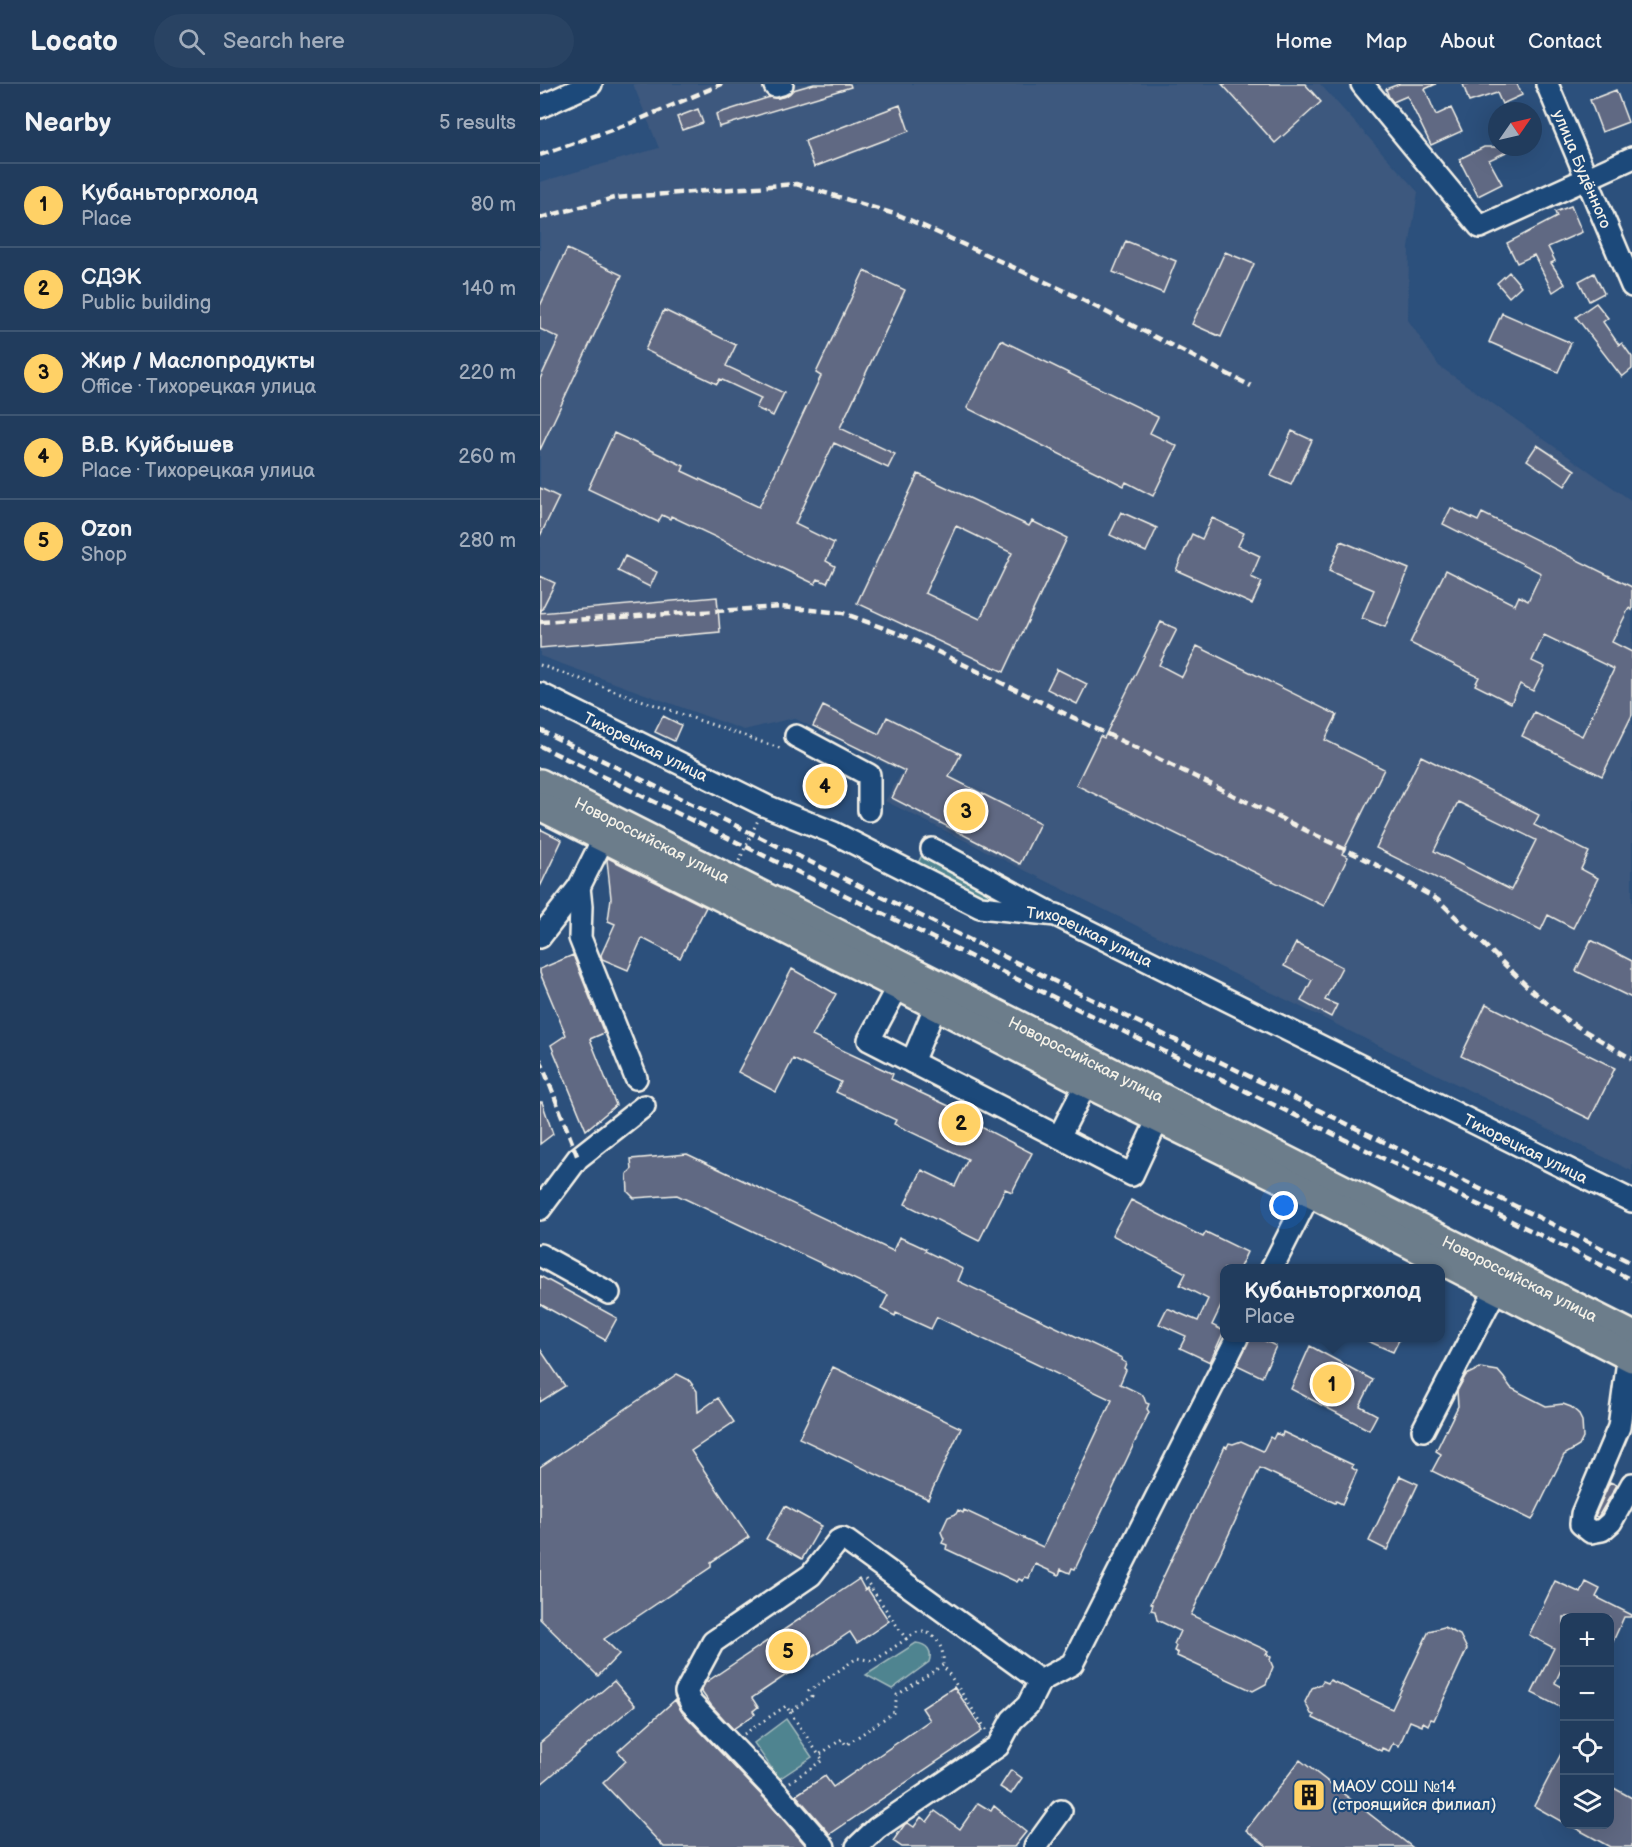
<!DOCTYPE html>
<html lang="en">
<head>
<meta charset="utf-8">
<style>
  body { margin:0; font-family:"Balsamiq Sans",sans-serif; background:#294363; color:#f1f3f6 }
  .controls { position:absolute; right:18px; bottom:18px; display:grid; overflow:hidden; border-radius:12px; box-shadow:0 6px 24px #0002 }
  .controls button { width:54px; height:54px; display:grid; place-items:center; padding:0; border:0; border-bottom:2px solid #3e5672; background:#213c5d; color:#f1f3f6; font:30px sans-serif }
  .compass { position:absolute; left:948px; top:18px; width:54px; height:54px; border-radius:50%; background:#213c5d; box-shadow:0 6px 24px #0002; rotate:56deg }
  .you { position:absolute; left:744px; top:1122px; width:21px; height:21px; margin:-15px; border:4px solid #fff; border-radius:50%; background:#1a73e8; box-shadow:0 0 0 9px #1a73e833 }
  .badge { display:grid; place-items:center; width:39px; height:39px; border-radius:50%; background:#ffd166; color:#111; font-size:20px; font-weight:700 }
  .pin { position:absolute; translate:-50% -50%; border:3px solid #fff; box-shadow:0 2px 6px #0006 }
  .popup { position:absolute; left:680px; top:1180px; width:225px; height:78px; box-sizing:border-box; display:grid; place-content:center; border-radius:12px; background:#213c5d; filter:drop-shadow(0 2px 4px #0005); font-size:20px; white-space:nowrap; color:#a2adbc }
  .popup b { font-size:22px; color:#f1f3f6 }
  .popup::after { content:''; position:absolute; left:50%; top:100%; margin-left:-12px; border:12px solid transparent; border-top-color:#213c5d }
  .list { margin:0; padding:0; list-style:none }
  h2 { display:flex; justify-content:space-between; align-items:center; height:78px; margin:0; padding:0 24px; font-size:26px }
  h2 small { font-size:20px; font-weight:400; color:#a2adbc }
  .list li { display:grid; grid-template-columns:39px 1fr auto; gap:18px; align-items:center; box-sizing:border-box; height:84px; padding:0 24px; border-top:2px solid #3e5672 }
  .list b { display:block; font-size:22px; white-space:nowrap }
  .list p { margin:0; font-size:20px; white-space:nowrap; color:#a2adbc }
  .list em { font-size:20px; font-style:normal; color:#a2adbc }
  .icon { flex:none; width:33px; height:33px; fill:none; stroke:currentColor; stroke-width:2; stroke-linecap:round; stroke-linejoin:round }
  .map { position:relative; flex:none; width:1092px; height:1763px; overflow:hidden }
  header { display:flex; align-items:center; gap:36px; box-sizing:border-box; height:84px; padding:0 30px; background:#213c5d; border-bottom:2px solid #3e5672 }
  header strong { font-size:28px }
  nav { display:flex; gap:33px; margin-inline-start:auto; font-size:21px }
  .search { width:420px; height:54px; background:#294363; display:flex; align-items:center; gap:15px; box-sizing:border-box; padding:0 21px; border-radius:33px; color:#a2adbc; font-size:22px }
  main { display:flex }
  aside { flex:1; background:#213c5d }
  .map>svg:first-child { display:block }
</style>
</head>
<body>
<header>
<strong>Locato</strong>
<div class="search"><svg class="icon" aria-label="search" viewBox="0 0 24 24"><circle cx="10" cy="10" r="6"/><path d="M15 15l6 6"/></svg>Search here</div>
<nav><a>Home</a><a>Map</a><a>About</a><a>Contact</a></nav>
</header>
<main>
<aside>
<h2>Nearby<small>5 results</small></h2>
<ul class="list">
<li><span class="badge">1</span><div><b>Кубаньторгхолод</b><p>Place</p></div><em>80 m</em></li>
<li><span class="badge">2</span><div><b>СДЭК</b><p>Public building</p></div><em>140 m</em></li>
<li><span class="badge">3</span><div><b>Жир / Маслопродукты</b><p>Office · Тихорецкая улица</p></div><em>220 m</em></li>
<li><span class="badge">4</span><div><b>В.В. Куйбышев</b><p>Place · Тихорецкая улица</p></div><em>260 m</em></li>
<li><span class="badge">5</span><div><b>Ozon</b><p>Shop</p></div><em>280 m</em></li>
</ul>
</aside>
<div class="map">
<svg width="1092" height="1763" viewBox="0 0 1092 1763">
  <rect width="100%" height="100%" fill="#2c507c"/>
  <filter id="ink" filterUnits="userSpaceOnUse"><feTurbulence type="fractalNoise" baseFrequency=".0167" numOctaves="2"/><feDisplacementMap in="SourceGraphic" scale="12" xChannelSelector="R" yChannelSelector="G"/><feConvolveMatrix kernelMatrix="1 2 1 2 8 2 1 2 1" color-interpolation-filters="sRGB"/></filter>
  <g filter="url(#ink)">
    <path fill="#3c587e" d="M93,0h687l98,108 -9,56 -1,72 31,46 193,135v670l-747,-370 17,-29 -108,-54 -50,12 -204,-74v-474l119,-34z"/>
    <path fill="#508490" stroke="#a2babc" stroke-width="1.5" d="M265 702a20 20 0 1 1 40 0a20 20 0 1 1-40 0Z
      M383,769l88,47 -23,1 -71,-36z
      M376,1559c11,1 17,8 13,19l-37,27 -26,-14z
      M246,1635l26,38 -33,22 -25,-36z"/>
    <path fill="#616983" stroke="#f4f1e8" stroke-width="1.5" fill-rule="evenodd" d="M274,0h36l1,3 -132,40 -3,-13 54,-17 8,1 8,-2 7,-6z
      M682,0h83l16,18 -46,41z
      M859,0h37l-11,5 11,26 15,-7 11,23 -31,14 -24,-49 -14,6 -4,-5 -3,-8z
      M923,0h54l5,11 -20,9 -5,-11 -28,9z
      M1076,6l12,32 -26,10 -12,-32z
      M360,21l9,26 -95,36 -9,-26z
      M158,25l5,14 -21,7 -5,-13z
      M944,63h33l-28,13 13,24 -24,12 -19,-37z
      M1031,122l11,26 -34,15 7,14 -4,2 14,21 -12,8 -19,-37 -17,8 -10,-20 50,-26 -2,-5z
      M586,157l50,20 -13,32 -50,-21z
      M27,165l55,26 -82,175v-71l19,-41 -19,-9v-23z
      M685,168l29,12 -33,73 -29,-13z
      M324,187l41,19 -65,138 55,26 -7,14 -54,-25 -39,81 39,19 -8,18 9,5 -8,17 -9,-4 -3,5 -144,-68 -1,3 -8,-4 -4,7 -70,-33 26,-56 70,33 -2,5 77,36 62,-131 -5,-3z
      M969,188l12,14 -12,11 -12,-14z
      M1054,189l10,20 -15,8 -10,-20z
      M1056,219l12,15 -5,4 16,23 3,-2 10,14v12l-10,8 -46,-60z
      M124,226l72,35 -10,21 58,27 -11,23 -17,-8 5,-10 -41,-19 -3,5 -72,-34z
      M962,229l69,30 -13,29 -69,-30z
      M461,256l157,77 -8,16 27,13 -24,50 -27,-14 -2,4 -157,-78z
      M752,347l20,9 -21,45 -20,-9z
      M997,361l38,25 -10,16 -38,-26z
      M378,390l111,52 3,-5 35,17 -63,134 -147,-69zM416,442l56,27 -32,66 -55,-26z
      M0,404l19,9 -19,39z
      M911,424l27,13 4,-8 150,74v23l-3,-2 -17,34 20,10v63l-30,61 -80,-40 12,-24 48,24 32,-67 -70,-34 -12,26 13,6 -12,24 -13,-7 -9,19 -36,-18 4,-8 -69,-34 36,-73 69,35 4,-9 9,5 13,-28 -98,-49z
      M581,428l36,16 -11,24 -36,-17z
      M672,434l32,15 -6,13 22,10 -9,21 11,5 -10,22 -76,-34 16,-36 10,5z
      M801,457l68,28 -24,58 -23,-9 12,-28 -45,-19z
      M85,472l32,16 -7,15 -32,-16z
      M0,492l15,7 -15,30 177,-16 3,35 -180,16z
      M621,538l16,7 -18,36 23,12 15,-31 140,69 -12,25 59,29 -42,85 6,3 -24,49 -248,-121 24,-49 4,2z
      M517,585l30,15 -10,20 -30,-15z
      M283,622l56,28 8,-17 74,37 -12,23 91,46 -20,41 -128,-66 13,-27 -92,-45z
      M123,632l18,9 -7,16 -19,-9z
      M881,672l118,59 -5,10 55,27 -8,17 17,9 -25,50 -25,-13 -7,15 -165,-82zM918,718l78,38 -25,50 -77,-39z
      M0,745l22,11 -22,47z
      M68,774l98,49 -26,51 -38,-20 -14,32 -26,-11 -1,-4 14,-31 -7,-3 3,-23 -4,-38z
      M1051,856l41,21v37l-56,-27z
      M756,859l46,24 -17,33 12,5 -6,12 -30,-16 11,-21 -28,-14z
      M33,871l31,78 -14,6 26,66 -30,25 -35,-85 15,-10 -26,-62v-4z
      M252,885l44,25 -24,42 81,38 -2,5 88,41 -2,5 55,28 -20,39 -7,-3 -26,52 -74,-37 17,-34 33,16 13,-27 -74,-35 2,-4 -60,-28 5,-10 -48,-23 -17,33 -38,-20z
      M946,920l129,64 -25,51 -129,-63z
      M0,1018h2l11,32 -13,10z
      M147,1070l206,97 6,-14 14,6 13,6 -1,2 38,18 -5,12 164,77 -1,2 5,3 -2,5 2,2 -6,14 23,11 3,8 3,1 -2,5 2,3 -74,157 -3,-1 -2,5 -9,-4 -2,6 -24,-11 -6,14 -4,-1 -2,4 -4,-2 -2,3 -71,-33 1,-4 -5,-2 2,-4 -3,-7 7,-15 8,-3 2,-4 5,3 1,-3 79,37 69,-147 -175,-83 -6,12 -35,-16 -1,3 -14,-7 7,-14 -211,-100 -43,3 -6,-6 -1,-18 5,-5 -1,-10z
      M591,1116l72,37 3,-5 41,20 -8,17h-15v31l-12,25 12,6 -14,31 -30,-14 6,-12 -27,-12 8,-16 31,13 10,-22 -28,-14 6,-12 -74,-38z
      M0,1192l77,42 -12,22 -65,-36z
      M710,1254h9l17,8 -14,31 -25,-12z
      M821,1254h39l-7,14z
      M770,1262l63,34 -13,26 17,9 -8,15 -78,-41z
      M0,1265l25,37 -25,16z
      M293,1283l128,61 -33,71 -129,-61z
      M940,1284l18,3 6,7 7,10 35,18 17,-2 8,3 7,6 4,8 1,17 -4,8 -15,9 -32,65 -100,-49 9,-17 -5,-3 22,-45 -1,-15 9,-16z
      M137,1290l12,6 8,11 1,21 20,-14 16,24 -43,29 58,86 -38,25v5l-107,72 15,15 -21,22 -58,-57v-152z
      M743,1348l70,33 -1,3 5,3 -15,33 -6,-3 -1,2 -75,-35 -69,147 77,36 -2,3 5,3 -1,3 3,7 -7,17 -13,7 -76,-35 1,-3 -4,-2 2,-5 -2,-2 6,-13 -23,-11 -2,-9 -4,-1 2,-6 -2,-1 74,-157 2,1 2,-4 4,1 8,-3 22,10 7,-14 3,2 3,-6 6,3z
      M860,1392l18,8 -31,66 -18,-9z
      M1070,1398l7,3 -19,32 -3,-1z
      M245,1422l36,20 -19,33 -36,-20z
      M319,1495l6,11 2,-2 22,33 -32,22 -7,-11 -98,66 6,9 -5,4 2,3 -22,15 -22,-24 -10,-14 4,-8z
      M1015,1497l26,12 5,-11 14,7 -4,8 36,18v2h-8l-14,31v-31h-46v46l-9,20 9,5v21l-32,-16 22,-45 -25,-13z
      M904,1543l16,8 7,14 -33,71 -3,-1 -3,6 -5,-3 -1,4 -12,-5 -11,25 -6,-3 -4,8 -7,-3 -1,3 -68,-33 1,-3 -3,-1 -6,-12 7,-14 9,-4 2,-3 5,2 2,-3 62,29 37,-78z
      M74,1597l21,24 -95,80v-42z
      M414,1603l27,40 -1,1 2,3 -152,103 -34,-39 29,-19 8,11 97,-67 -8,-12z
      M135,1616l7,12 85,89 40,46h-143l-61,-64 23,-22 -8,-10z
      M1024,1664v75l-30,-17z
      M760,1676l112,87h-144l-22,-17z
      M471,1686l11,8 -11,16 -11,-7z
      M1070,1702l22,12v49h-22l-42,-23h42z
      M438,1719l13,8 3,-5 32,26 -12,15h-112l-9,-6 12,-17 3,-1 6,4 7,-10 6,5 8,-11 25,18z"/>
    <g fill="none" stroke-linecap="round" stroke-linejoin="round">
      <defs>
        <g id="minor">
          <path d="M822,0l118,143 152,-69"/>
          <path id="s1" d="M1007,0l85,202"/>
          <path d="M235,2l7,-2"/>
          <path d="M0,23l51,-23"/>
          <path id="s2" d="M0,610l226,112 68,27 146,74 76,8 576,286"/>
          <path d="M256,652l73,39v35"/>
          <path d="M392,765l115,62"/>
          <path d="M39,803l2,19 -1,32 56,140"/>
          <path d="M0,853l39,-50 24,-48"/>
          <path d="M358,902l-29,54 190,97 34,-67"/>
          <path d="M372,978l24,-57"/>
          <path d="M519,1053l73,38 26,-56"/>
          <path d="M0,1125l38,-51 66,-52"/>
          <path d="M0,1171l69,38"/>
          <path d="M732,1184l45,-89"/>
          <path d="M1090,1273l-3,11 -8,59 -37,87 -1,10 10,8 11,-2 9,-8 21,-38"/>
          <path d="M883,1346l73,-141"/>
          <path d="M284,1763l-48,-55 -85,-89 -5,-11 27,-50 98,-67 27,-34 4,-2 6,3 192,139"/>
          <path d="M317,1763l20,-19 121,-82 14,-26 16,-15 12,-24 32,-17 165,-326"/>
          <path d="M495,1763l26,-36"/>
        </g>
        <g id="major">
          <path id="s3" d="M0,699l1092,552"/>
          <path d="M0,722l358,180 188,97 224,110 322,165"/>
        </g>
      </defs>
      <use href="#minor" stroke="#f4f1e8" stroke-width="26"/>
      <use href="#major" stroke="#f4f1e8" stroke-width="32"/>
      <path stroke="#f4f1e8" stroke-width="3" stroke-dasharray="1.5 4.5" stroke-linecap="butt" d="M0,581l242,84
        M199,777l19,-41
        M366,1555c4,-2 8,-7 13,-7 17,-2 26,18 24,32
        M250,1628l29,43
        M204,1650l42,-28 4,6 22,-16 -3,-5 48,-33 17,3 32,-22 -43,-63
        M250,1698l33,-22 -4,-5 23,-16 4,6 48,-33 3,-17 46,-30 44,66"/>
      <use href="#minor" stroke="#1f4a7a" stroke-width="21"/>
      <use href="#major" stroke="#6c7d8b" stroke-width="27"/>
      <path stroke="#f4f1e8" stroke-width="4.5" stroke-dasharray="9 4.5" stroke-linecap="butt" d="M0,71l91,-32 91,-39
        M0,134l74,-20 182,-14 105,32 162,74 188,96
        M0,538l241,-15 62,6 62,23 468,227 65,37 92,89 38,32 64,38
        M0,646l1092,533
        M0,662l1092,534
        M0,975l38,99"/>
    </g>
  </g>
  <defs>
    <symbol id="building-square" viewBox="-11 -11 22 22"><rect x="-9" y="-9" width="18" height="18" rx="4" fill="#ffd166" stroke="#1f4a7a"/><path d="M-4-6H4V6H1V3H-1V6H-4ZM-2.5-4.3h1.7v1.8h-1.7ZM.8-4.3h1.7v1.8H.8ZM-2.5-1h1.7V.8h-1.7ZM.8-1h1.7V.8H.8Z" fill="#111"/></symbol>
  </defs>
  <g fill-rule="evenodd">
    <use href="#building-square" x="750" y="1692" width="38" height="38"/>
  </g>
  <g text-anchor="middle" stroke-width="4.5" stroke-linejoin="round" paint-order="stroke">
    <g font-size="16" fill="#f4f1e8" stroke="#1f4a7a">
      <text dy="6" stroke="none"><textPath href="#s1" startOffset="92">улица Будённого</textPath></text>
      <text dy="6" stroke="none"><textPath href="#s2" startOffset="118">Тихорецкая улица</textPath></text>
      <text dy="6" stroke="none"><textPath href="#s3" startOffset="126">Новороссийская улица</textPath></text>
      <text dy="6" stroke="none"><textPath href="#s2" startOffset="604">Тихорецкая улица</textPath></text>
      <text dy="6" stroke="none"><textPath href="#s3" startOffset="612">Новороссийская улица</textPath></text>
      <text dy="6" stroke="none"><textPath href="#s2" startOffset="1090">Тихорецкая улица</textPath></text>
      <text dy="6" stroke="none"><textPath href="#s3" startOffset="1098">Новороссийская улица</textPath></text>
    </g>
    <g font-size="16" fill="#f4f1e8" stroke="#1f4a7a" text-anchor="start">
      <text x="792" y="1708">МАОУ СОШ №14<tspan x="792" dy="18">(строящийся филиал)</tspan></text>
    </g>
  </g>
</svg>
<div class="controls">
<button>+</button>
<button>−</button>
<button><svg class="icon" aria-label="locate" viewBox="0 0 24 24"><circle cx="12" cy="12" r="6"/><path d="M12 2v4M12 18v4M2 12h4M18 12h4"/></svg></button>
<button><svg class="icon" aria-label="layers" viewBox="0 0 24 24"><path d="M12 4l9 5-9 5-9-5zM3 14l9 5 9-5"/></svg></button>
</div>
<svg class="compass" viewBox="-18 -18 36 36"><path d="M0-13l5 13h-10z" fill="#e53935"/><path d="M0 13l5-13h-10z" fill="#a2adbc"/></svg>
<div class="you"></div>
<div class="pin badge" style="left:792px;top:1300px">1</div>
<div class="popup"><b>Кубаньторгхолод</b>Place</div>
<div class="pin badge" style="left:421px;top:1039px">2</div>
<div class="pin badge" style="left:426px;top:727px">3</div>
<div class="pin badge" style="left:285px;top:702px">4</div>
<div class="pin badge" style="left:248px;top:1567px">5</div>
</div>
</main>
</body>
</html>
